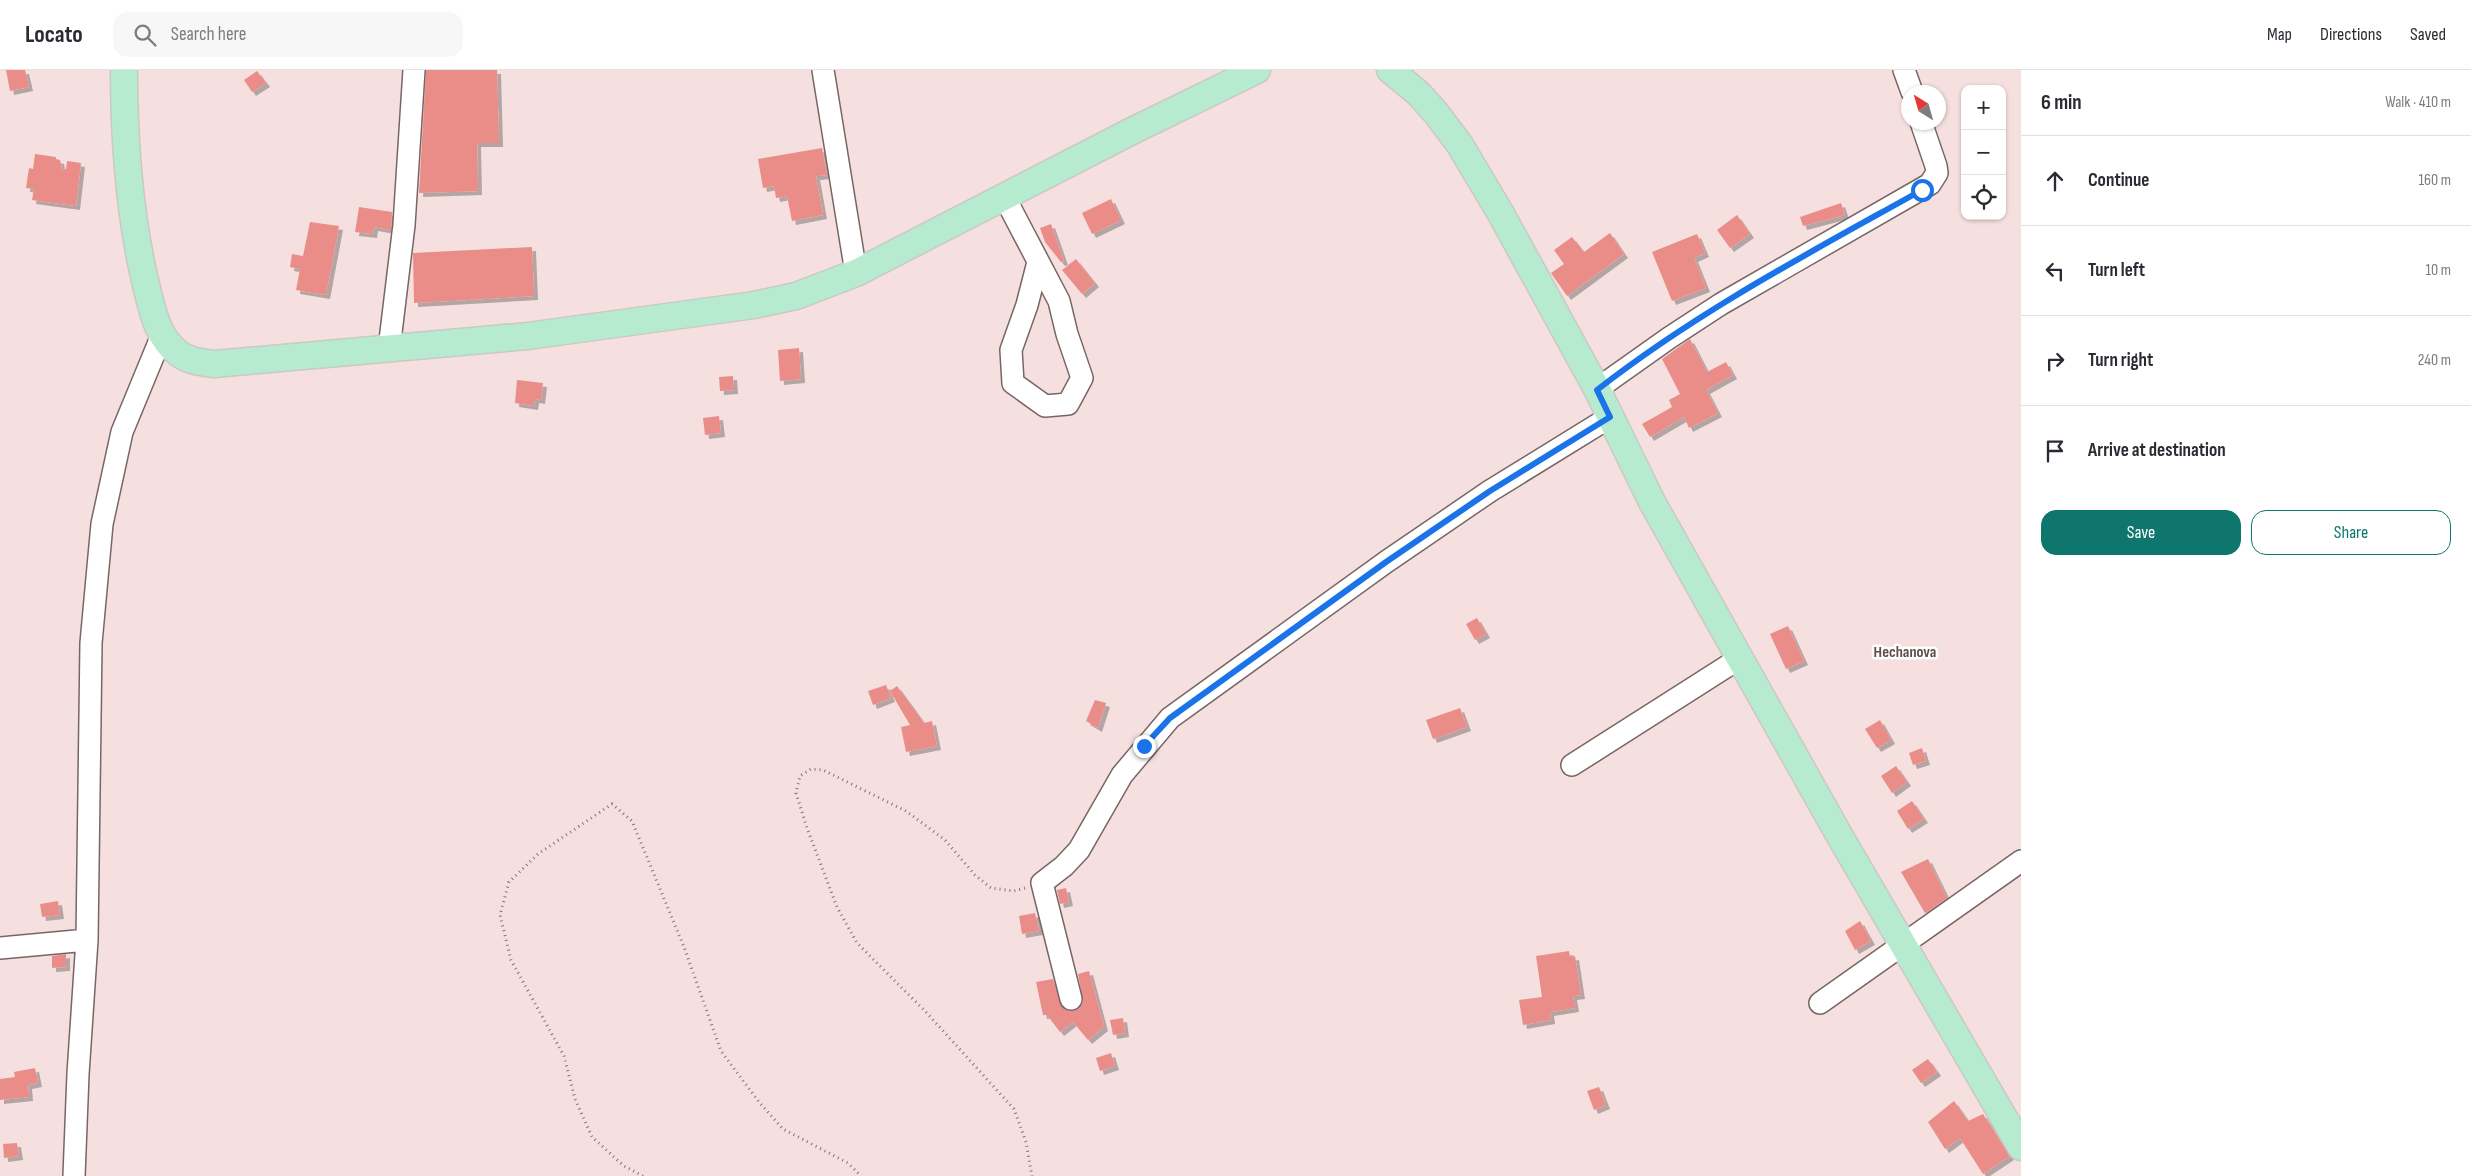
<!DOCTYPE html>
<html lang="en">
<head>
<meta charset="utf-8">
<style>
  body { margin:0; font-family:"Sofia Sans Condensed",sans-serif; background:#f7f7f7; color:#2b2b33 }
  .controls { position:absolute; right:15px; top:15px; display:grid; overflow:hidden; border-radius:10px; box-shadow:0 1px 4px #0004 }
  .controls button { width:45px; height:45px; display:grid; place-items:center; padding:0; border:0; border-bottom:1px solid #e1e1e2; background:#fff; color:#2b2b33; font:25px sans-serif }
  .compass { position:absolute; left:1901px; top:15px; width:45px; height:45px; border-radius:50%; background:#fff; box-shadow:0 1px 4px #0004; rotate:323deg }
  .stop { position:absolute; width:15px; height:15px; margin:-11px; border:4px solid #1a73e8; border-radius:50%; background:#fff }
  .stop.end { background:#1a73e8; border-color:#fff; box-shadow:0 1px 5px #0008 }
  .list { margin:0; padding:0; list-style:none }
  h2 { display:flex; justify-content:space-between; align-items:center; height:65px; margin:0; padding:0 20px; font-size:21px }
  h2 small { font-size:16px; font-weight:400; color:#7c7c81 }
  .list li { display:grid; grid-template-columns:32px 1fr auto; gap:15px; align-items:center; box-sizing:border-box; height:90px; padding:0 20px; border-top:1px solid #e1e1e2 }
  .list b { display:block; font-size:19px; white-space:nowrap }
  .list em { font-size:16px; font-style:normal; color:#7c7c81 }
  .actions { display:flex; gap:10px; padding:15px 20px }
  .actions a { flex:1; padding:11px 0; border:1px solid #0f766e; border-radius:15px; text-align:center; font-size:18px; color:#0f766e }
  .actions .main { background:#0f766e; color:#fff }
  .icon { flex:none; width:28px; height:28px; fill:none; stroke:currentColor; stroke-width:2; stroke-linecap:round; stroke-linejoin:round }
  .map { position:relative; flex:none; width:2021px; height:1106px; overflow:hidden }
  header { display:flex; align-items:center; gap:30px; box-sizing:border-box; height:70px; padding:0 25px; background:#fff; border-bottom:1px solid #e1e1e2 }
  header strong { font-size:24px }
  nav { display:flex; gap:28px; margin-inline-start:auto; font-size:18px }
  .search { width:350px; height:45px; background:#f7f7f7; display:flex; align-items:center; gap:12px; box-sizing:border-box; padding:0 18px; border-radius:15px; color:#7c7c81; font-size:19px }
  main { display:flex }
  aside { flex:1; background:#fff }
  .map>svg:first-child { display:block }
</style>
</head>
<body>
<header>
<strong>Locato</strong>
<div class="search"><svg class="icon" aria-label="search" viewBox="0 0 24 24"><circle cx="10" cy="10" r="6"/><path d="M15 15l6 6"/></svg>Search here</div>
<nav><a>Map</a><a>Directions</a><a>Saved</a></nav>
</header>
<main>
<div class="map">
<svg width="2021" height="1106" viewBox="0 0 2021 1106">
  <defs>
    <filter id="shadow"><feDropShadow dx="4" dy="4" stdDeviation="0" flood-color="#0004"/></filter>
  </defs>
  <rect width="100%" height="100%" fill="#f5e0df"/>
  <path fill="#ea8d88" filter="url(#shadow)" d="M6,0h19l4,17 -19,4z
    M426,0h71l2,73h-22l1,48 -59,2z
    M257,1l9,12 -14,9 -8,-12z
    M822,78l5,27 -11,1 7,39 -31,6 -5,-25 -11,2 -2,-12 -11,2 -5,-29z
    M35,84l21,3v2l4,1 2,10 4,-1 1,-8 14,2 -5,43 -44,-6 2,-11 -8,-1 3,-20 4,1z
    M1111,129l10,21 -29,14 -10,-21z
    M1841,133l4,12 -42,11 -3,-9z
    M359,137l33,5 -1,18 -17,-3 -1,7 -18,-2z
    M1737,145l13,19 -20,14 -13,-18z
    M310,152l29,4 -13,69 -30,-5 4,-21 -10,-2 2,-13 11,2z
    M1051,154l13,37 -3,1 -16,-20 -5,-14z
    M1610,163l14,21 -57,42 -16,-23 13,-9 -10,-14 18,-13 12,15z
    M1697,164l8,19 -11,5 12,30 -34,13 -20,-49z
    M532,177l2,49 -120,7 -1,-50z
    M1076,189l19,24 -13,11 -20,-24z
    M1690,269l17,33 19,-10 7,13 -27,15 12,23 -29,15 -5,-11 -34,20 -8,-13 30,-17 -3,-7 11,-6 -18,-35z
    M799,278l2,31 -21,2 -2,-31z
    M733,306l1,14 -14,1 -1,-14z
    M517,310l26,3 -2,17 -6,-1 -1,7 -19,-3z
    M719,346l2,17 -16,2 -2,-17z
    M1477,548l9,16 -11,6 -9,-16z
    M1788,556l16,35 -18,8 -16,-35z
    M886,615l5,13 -18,7 -5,-14z
    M897,616l27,37 8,-2 5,25 -31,6 -5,-25 9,-2 -20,-34z
    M1095,630l11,3 -8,25 -12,-7z
    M1460,638l7,19 -34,12 -7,-19z
    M1880,650l11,20 -14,8 -12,-19z
    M1922,678l4,13 -13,4 -4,-12z
    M1896,696l11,16 -15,11 -11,-17z
    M1912,731l12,18 -16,10 -11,-18z
    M1928,789l19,39 -22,15 -24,-41z
    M1066,818l3,14 -9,2 -3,-14z
    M58,831l2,14 -18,2 -2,-13z
    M1035,843l4,18 -17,3 -3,-18z
    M1860,851l11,20 -16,9 -10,-19z
    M1569,881l1,6 5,-1 6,39 -8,1 2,12 -25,4 1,8 -28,5 -4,-25 23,-3 -6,-41z
    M66,884v13l-14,1v-12z
    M1089,901l15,56 -16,13 -15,-18 -13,10 -13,-17h-4l-7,-33 17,-3 9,28 12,4 5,-3 4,-6 -5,-28z
    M1123,948l2,15 -12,2 -3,-15z
    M1111,983l4,13 -15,5 -4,-13z
    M1928,989l9,13 -16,11 -9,-13z
    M35,998l3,15 -10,2 1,12 -29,3v-21l15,-2 -1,-5z
    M1599,1017l7,18 -12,5 -7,-19z
    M1954,1031l14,20 15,-7 27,42 -27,18 -23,-36 -15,11 -17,-27z
    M17,1073l2,13 -15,2 -1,-14z"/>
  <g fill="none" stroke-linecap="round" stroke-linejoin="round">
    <defs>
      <path id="minor" d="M823,0l33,203
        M1904,0l8,22
        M1005,128l54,103 8,33 15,44 -14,26 -23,2 -32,-23 -2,-33 16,-45 11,-43
        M389,279l15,-124 10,-155
        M1597,319l72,-51 52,-34 209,-120 7,-11 -1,-7 -15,-44
        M1572,695l168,-107
        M0,878l87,-8
        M1071,929l-29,-116 22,-17 15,-16 43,-75 48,-57 216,-156 104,-71 120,-74
        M1820,933l201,-142
        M74,1106l4,-102 9,-134 4,-297 11,-119 20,-92 40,-97"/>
      <path id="major" d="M124,0c0,73 5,144 22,215 6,24 11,52 32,68 10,8 23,9 36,11l314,-28 226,-31 42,-9 60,-23 276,-142 125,-61
        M1390,0l28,23 18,20 24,32 41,69 96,175 55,113 186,331 183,314"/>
    </defs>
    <use href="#minor" stroke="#776664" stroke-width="24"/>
    <use href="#major" stroke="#cac8c8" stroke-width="29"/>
    <path stroke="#817473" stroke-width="3" stroke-dasharray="1 4" stroke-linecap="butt" d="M1025,818l-11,3 -23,-3 -16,-13 -30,-35 -39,-29 -83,-41 -12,-1 -11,7 -4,17 11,35 30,79 20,36 68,68 89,98 12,33 6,34
      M643,1106l-19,-10 -32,-29 -17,-38 -11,-43 -53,-96 -11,-45 9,-33 29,-28 74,-50 20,17 52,126 37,104 38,51 24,27 65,34 13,13"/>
    <use href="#minor" stroke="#fff" stroke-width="21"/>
    <use href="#major" stroke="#b6ebd0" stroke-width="26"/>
  </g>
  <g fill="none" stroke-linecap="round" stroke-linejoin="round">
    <path stroke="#1a73e8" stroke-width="6" d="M1144,676l26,-28 216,-156 104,-71 120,-74 -13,-27c101,-79 214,-138 325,-200"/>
  </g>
  <g text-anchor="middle" stroke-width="5" stroke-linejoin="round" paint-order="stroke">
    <g font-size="16" font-weight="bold" fill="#5e4d4b" stroke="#fff">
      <text x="1905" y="587">Hechanova</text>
    </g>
  </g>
</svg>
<div class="controls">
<button>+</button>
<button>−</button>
<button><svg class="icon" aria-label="locate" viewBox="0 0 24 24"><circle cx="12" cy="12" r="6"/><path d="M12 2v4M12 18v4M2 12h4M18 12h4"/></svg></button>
</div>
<svg class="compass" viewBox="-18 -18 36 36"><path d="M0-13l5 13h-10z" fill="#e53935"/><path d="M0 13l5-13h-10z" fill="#7c7c81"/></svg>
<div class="stop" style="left:1922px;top:120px"></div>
<div class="stop end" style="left:1144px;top:676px"></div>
</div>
<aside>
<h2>6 min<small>Walk · 410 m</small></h2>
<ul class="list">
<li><svg class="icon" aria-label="ahead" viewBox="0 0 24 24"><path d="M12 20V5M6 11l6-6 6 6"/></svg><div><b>Continue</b></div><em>160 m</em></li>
<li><svg class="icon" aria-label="left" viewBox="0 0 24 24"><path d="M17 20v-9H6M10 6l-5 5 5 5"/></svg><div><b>Turn left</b></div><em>10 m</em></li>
<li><svg class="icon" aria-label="right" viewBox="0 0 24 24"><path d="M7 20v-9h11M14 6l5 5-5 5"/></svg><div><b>Turn right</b></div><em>240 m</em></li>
<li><svg class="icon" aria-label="arrive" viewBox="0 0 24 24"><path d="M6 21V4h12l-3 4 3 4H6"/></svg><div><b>Arrive at destination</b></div></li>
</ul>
<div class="actions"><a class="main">Save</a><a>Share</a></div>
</aside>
</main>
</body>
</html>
